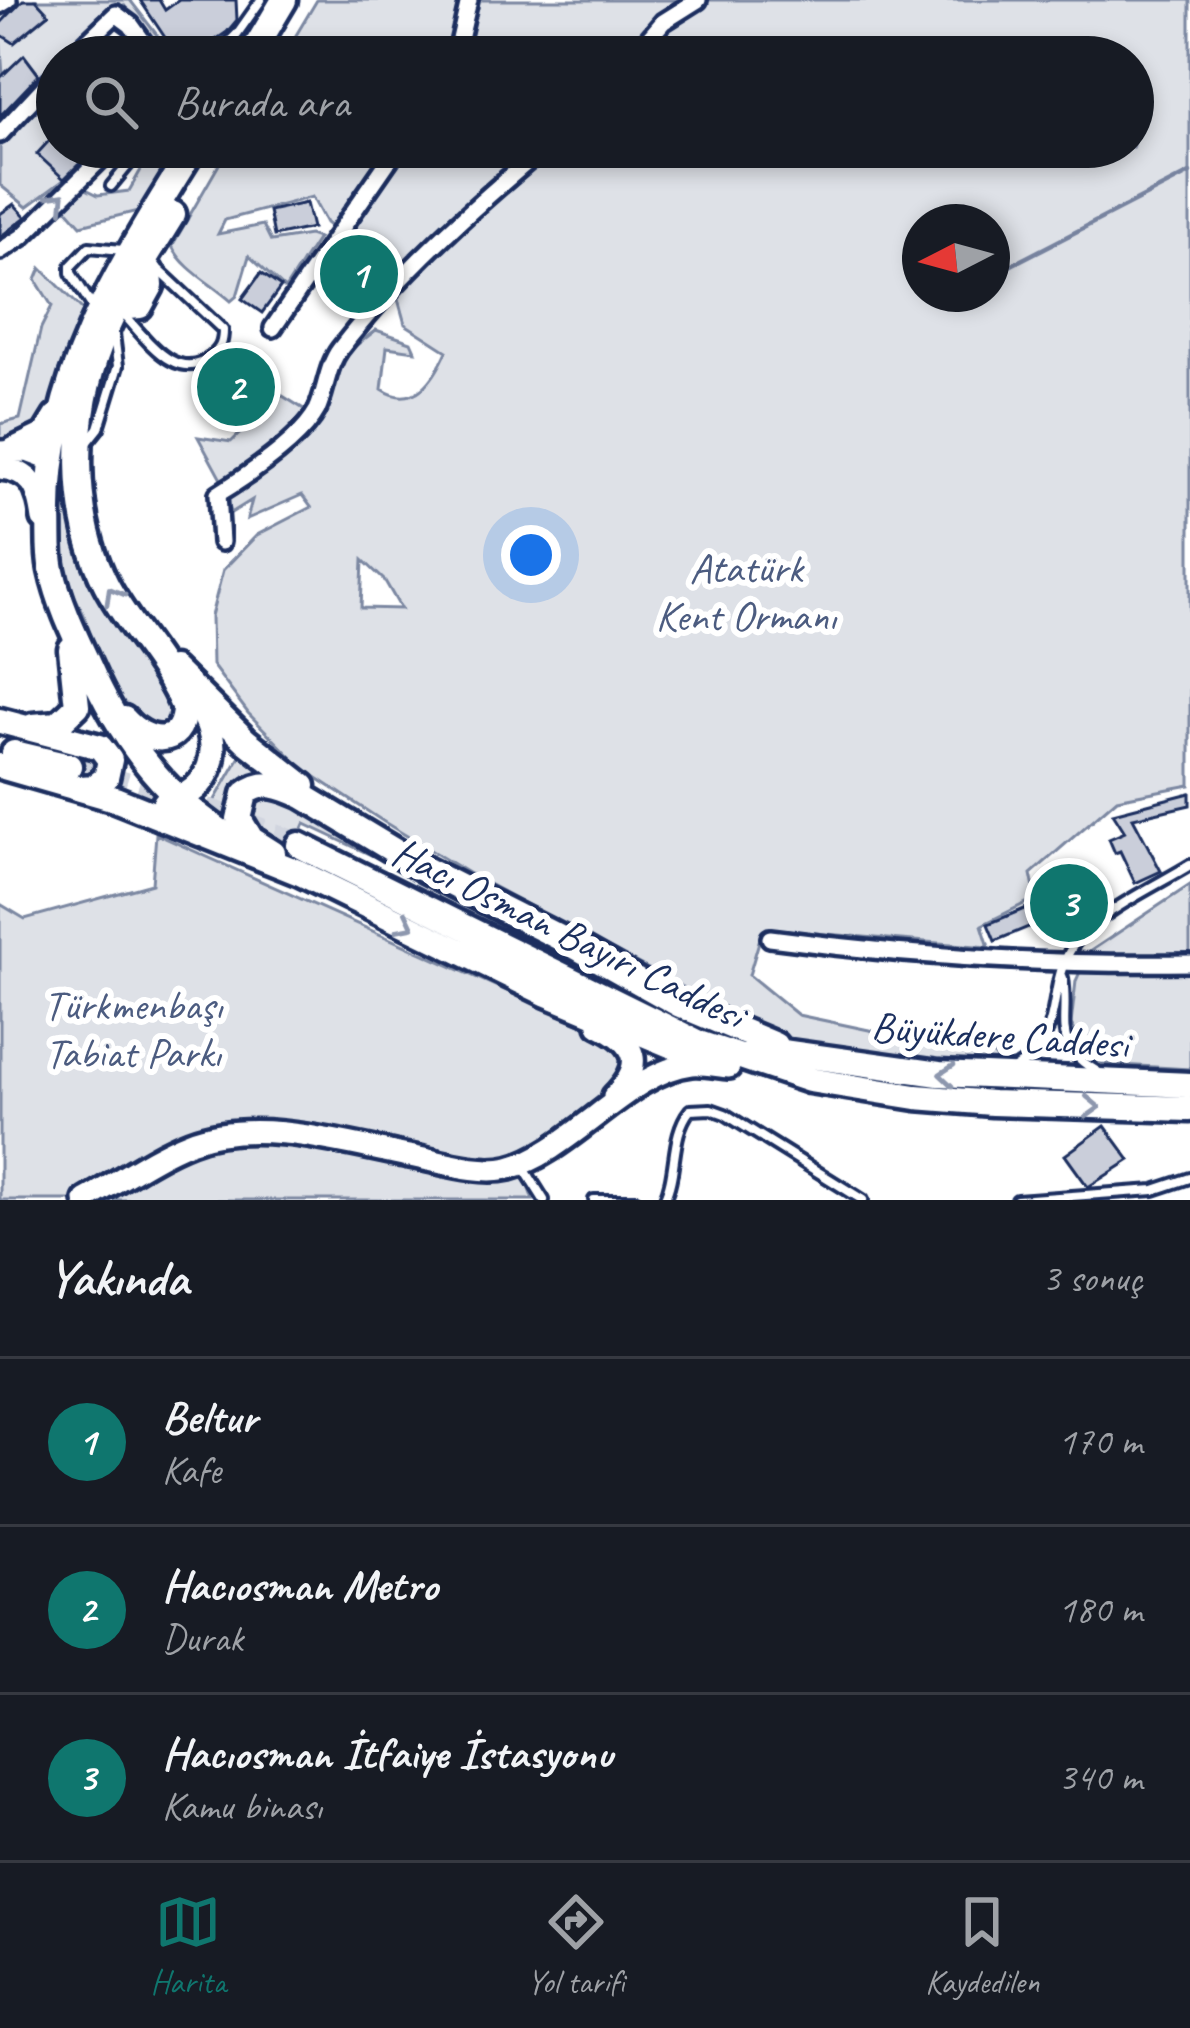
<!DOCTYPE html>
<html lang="tr">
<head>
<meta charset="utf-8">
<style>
  body { margin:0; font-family:Caveat,sans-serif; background:#20242c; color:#f1f3f6 }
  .compass { position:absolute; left:902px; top:204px; width:108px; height:108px; border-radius:50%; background:#171b24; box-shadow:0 6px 18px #0003; rotate:264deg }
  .you { position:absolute; left:531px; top:555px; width:42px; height:42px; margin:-30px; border:9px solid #fff; border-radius:50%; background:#1a73e8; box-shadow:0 0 0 18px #1a73e833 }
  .badge { display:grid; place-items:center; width:78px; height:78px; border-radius:50%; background:#0f766e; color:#fff; font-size:39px; font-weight:700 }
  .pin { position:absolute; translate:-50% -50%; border:6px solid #fff; box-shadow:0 3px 12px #0006 }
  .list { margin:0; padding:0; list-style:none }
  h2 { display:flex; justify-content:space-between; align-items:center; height:156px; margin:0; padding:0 48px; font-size:51px }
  h2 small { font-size:39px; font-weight:400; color:#9ea1a6 }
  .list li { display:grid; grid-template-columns:78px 1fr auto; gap:36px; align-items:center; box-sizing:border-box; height:168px; padding:0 48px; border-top:3px solid #363941 }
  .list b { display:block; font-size:45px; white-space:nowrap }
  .list p { margin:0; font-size:39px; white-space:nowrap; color:#9ea1a6 }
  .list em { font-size:39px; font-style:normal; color:#9ea1a6 }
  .icon { flex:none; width:66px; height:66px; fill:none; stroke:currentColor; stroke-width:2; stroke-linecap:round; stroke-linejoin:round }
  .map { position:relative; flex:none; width:1190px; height:1200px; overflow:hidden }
  .search { position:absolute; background:#171b24; box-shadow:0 6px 18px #0003; left:36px; right:36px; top:36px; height:132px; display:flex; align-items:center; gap:30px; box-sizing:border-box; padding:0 42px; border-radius:66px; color:#9ea1a6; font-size:45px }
  .sheet { height:660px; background:#171b24 }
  nav { display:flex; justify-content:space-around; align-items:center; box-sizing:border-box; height:168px; border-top:3px solid #363941; background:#171b24; font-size:33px; color:#9ea1a6 }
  nav a { display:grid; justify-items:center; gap:6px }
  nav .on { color:#0f766e }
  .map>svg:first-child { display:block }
</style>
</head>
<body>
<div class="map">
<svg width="1190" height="1200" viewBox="0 0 1190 1200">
  <rect width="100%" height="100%" fill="#fff"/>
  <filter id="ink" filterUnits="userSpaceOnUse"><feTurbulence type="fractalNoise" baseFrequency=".00833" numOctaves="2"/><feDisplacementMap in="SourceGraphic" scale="24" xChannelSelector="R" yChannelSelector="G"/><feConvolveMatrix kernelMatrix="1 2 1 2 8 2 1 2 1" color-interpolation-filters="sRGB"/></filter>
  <g filter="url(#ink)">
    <path fill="#dee1e7" stroke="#7c88a2" stroke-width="3" fill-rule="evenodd" d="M36,0h94l44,57h-13l-37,-52 -53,52h-14v16l-14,7 -19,-24 -21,19 -3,-41 14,9 34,-28z
      M317,0h873v785l-73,14 -86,75 5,24 -54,27 7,22 -188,-15 -41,6 -11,37 49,40 109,23 70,8 16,8 12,15c-83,-6 -161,-13 -240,-38l-297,-158 -84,-51 -82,-54 -54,-55 -36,-48 -1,-49 12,-46 34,-35 54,-28 -9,-12 -55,24 5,-19 -21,13 -8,-30 -25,-46 33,5 50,-47 34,21 20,-54 41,-32 35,12 4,9 -28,-4 -5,42c33,22 53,-11 65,-38l-42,-27 -14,-50 -65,-51 -14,-26 -87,23 -7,14 45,-9 8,16 38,-6 9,3 -33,51 -36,-33 -12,40 -6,5c-20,-18 -48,-32 -59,-55l57,-99h904v-90h-850zM920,222h72v72h-72zM363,560l22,21 16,28 -40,-1z
      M57,80v20l-5,7 5,4v24l-14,16 25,26 -41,30 -27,-22v-42z
      M154,147h27l-39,63 -61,15 -16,-18 21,-18 12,6 31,-4z
      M41,268l45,45 -19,43 -18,81 -49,8v-21l20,-5 21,-91 11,-22 -16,-26z
      M63,487c11,47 22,91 48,132 20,32 49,57 67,90l-14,26 -32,-18 -32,-54 -16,-48 -19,-39 -5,-53z
      M242,753l25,21c-24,14 -43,22 -38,53l-21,-15z
      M256,797h33l120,76 -104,-49 -13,30 -21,-9 -22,-22z
      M156,834l433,194 26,16 10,19c-25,43 -66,67 -108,94l16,43h-533v-296l25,15 127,-35z
      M1190,885v184l-86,-5 -15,-8 -18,-32 5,-43 13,-29z"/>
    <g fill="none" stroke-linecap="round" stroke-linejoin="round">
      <path stroke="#77839f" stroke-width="4.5" d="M992,275l198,-102"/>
    </g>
    <path fill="#caceda" stroke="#1b2f5e" stroke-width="3" d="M23,0h13l13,14 -35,29 -14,-9v-10z
      M140,0h19l6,10 14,-10h57l1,20 -10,12 -36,25h-13z
      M24,55l15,20 -39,41v-38z
      M57,132v15h24l8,7 -25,25 -27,-25z
      M306,203l6,25 -38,8 -5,-25z
      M14,204l12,13 -26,20v-23z
      M354,249l30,19 -20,30 -29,-19z
      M261,273l20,14 -19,26 -20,-14z
      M1190,793v12l-57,13 28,53 -26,12 -15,-32 -5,2 -6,-14 16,-7 -12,-19z
      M1074,877l7,19 -33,13 -7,-19z
      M1041,902l7,17 -53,22 -7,-17z
      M1105,1126l25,34 -42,27 -23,-32z"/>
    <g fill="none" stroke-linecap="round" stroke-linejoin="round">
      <path stroke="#d1d5df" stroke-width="24" stroke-dasharray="24 12" stroke-linecap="butt" d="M69,766l166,53 64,26"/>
      <defs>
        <path id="lane" d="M214,57l23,-23 24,-34
          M111,186l32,-39
          M94,309l-23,-36v-7l18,-19 34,3
          M124,315c23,24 52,70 88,41 9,-8 11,-14 11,-26l-66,-62
          M87,443l12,-15 19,-62 -4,-32
          M1063,978c7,46 -14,66 35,94
          M1013,1070c56,-33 30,-80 60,-124 21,-32 83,-60 117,-81
          M522,1165l22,35
          M594,1200h42
          M664,1200c14,-28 6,-65 26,-90l21,-1 14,5 138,86
          M1017,1200l137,-10 36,-12"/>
        <path id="street" d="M0,5l8,-5
          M71,57l45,-43 15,11 23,32
          M456,57l13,-57
          M633,57l30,-35 35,-22
          M0,134l57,-61
          M0,251l22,-14 91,-90
          M273,328l125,-181
          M221,542l-3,-48c29,-18 83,-54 99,-84 9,-19 10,-44 23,-61 59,-76 132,-141 205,-202
          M770,938c139,19 279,27 420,25"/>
        <path id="secondary" d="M0,452l27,-1 24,9
          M0,468c33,3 39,21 43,51
          M599,1025c39,19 46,39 15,71
          M85,1200c34,-19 69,-44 105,-58 65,-25 153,1 219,14 30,5 69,19 100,12 61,-15 120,-97 183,-104 12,-1 25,2 37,3"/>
        <path id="primary" d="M250,57l34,-57
          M194,147c-71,114 -147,230 -145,369 1,18 -1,36 3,54 7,33 22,64 36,94 31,70 70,126 135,169
          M118,308l22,-2 11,-20 -1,-15 -13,-14
          M14,450l31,-15 11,-18
          M173,669l73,72 57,45
          M124,719c21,24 58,31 60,-10 -17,-45 -56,-82 -78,-125 -36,-71 -34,-169 -5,-242 17,-44 47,-87 72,-128
          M0,721l100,26 10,13 -4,18 -12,9 -13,1
          M33,726l25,-2 19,-18 -6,-57
          M14,753l55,13
          M0,766l115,33 185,74 247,121 147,61
          M165,803c50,-12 59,-57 34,-97
          M299,845l400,198 110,37 107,17 76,6 198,6
          M273,853l-22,-14 -12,-20 6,-25c19,-16 38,-7 58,2l123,74 138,70 116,65 95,40
          M754,1048l185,26 251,11"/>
      </defs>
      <use href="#lane" stroke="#1b2f5e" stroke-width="16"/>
      <use href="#street" stroke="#1b2f5e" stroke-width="24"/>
      <use href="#secondary" stroke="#1b2f5e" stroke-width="30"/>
      <use href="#primary" stroke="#1b2f5e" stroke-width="33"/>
      <use href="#lane" stroke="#fff" stroke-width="8"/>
      <use href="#street" stroke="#fff" stroke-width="15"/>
      <use href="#secondary" stroke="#fff" stroke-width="21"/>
      <use href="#primary" stroke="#fff" stroke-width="24"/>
    </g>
    <defs><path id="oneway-chevron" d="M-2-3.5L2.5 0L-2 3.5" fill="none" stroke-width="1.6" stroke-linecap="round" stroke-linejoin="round" transform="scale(3)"/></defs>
    <g stroke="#8d97ae">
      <use href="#oneway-chevron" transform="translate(58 200) rotate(-46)"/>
      <use href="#oneway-chevron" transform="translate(113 595) rotate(-120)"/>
      <use href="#oneway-chevron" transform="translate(406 924) rotate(27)"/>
      <use href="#oneway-chevron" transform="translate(947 1075) rotate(-175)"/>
      <use href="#oneway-chevron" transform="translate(1092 1107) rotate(2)"/>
    </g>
  </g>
  <g text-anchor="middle" stroke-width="12" stroke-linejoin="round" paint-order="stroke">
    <g font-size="42" fill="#4c5c80" stroke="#fff">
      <text x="746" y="582">Atatürk<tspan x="746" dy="48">Kent Ormanı</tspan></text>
      <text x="133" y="1019">Türkmenbaşı<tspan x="133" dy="48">Tabiat Parkı</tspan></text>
    </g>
    <g font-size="42" fill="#1b2f5e" stroke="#fff">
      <text transform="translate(569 932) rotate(26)" y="15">Hacı Osman Bayırı Caddesi</text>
      <text transform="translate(1000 1034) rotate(4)" y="15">Büyükdere Caddesi</text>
    </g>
  </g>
</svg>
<svg class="compass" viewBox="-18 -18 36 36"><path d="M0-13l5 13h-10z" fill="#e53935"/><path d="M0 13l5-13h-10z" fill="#9ea1a6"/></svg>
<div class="you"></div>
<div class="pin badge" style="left:359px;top:274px">1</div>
<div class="pin badge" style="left:236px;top:387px">2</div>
<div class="pin badge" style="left:1069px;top:903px">3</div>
<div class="search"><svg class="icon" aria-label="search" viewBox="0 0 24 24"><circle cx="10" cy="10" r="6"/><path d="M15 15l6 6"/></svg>Burada ara</div>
</div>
<section class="sheet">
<h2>Yakında<small>3 sonuç</small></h2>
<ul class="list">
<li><span class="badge">1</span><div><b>Beltur</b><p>Kafe</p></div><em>170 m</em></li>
<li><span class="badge">2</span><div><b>Hacıosman Metro</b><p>Durak</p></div><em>180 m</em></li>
<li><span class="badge">3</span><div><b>Hacıosman İtfaiye İstasyonu</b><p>Kamu binası</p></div><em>340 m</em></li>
</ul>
</section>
<nav>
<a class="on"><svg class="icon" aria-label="map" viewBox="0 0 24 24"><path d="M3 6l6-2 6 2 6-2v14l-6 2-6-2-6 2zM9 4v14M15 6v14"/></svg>Harita</a>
<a><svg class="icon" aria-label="directions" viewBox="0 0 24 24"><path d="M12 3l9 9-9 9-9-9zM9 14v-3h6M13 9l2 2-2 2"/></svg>Yol tarifi</a>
<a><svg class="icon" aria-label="saved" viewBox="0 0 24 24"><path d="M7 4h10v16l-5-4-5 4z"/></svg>Kaydedilen</a>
</nav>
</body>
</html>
